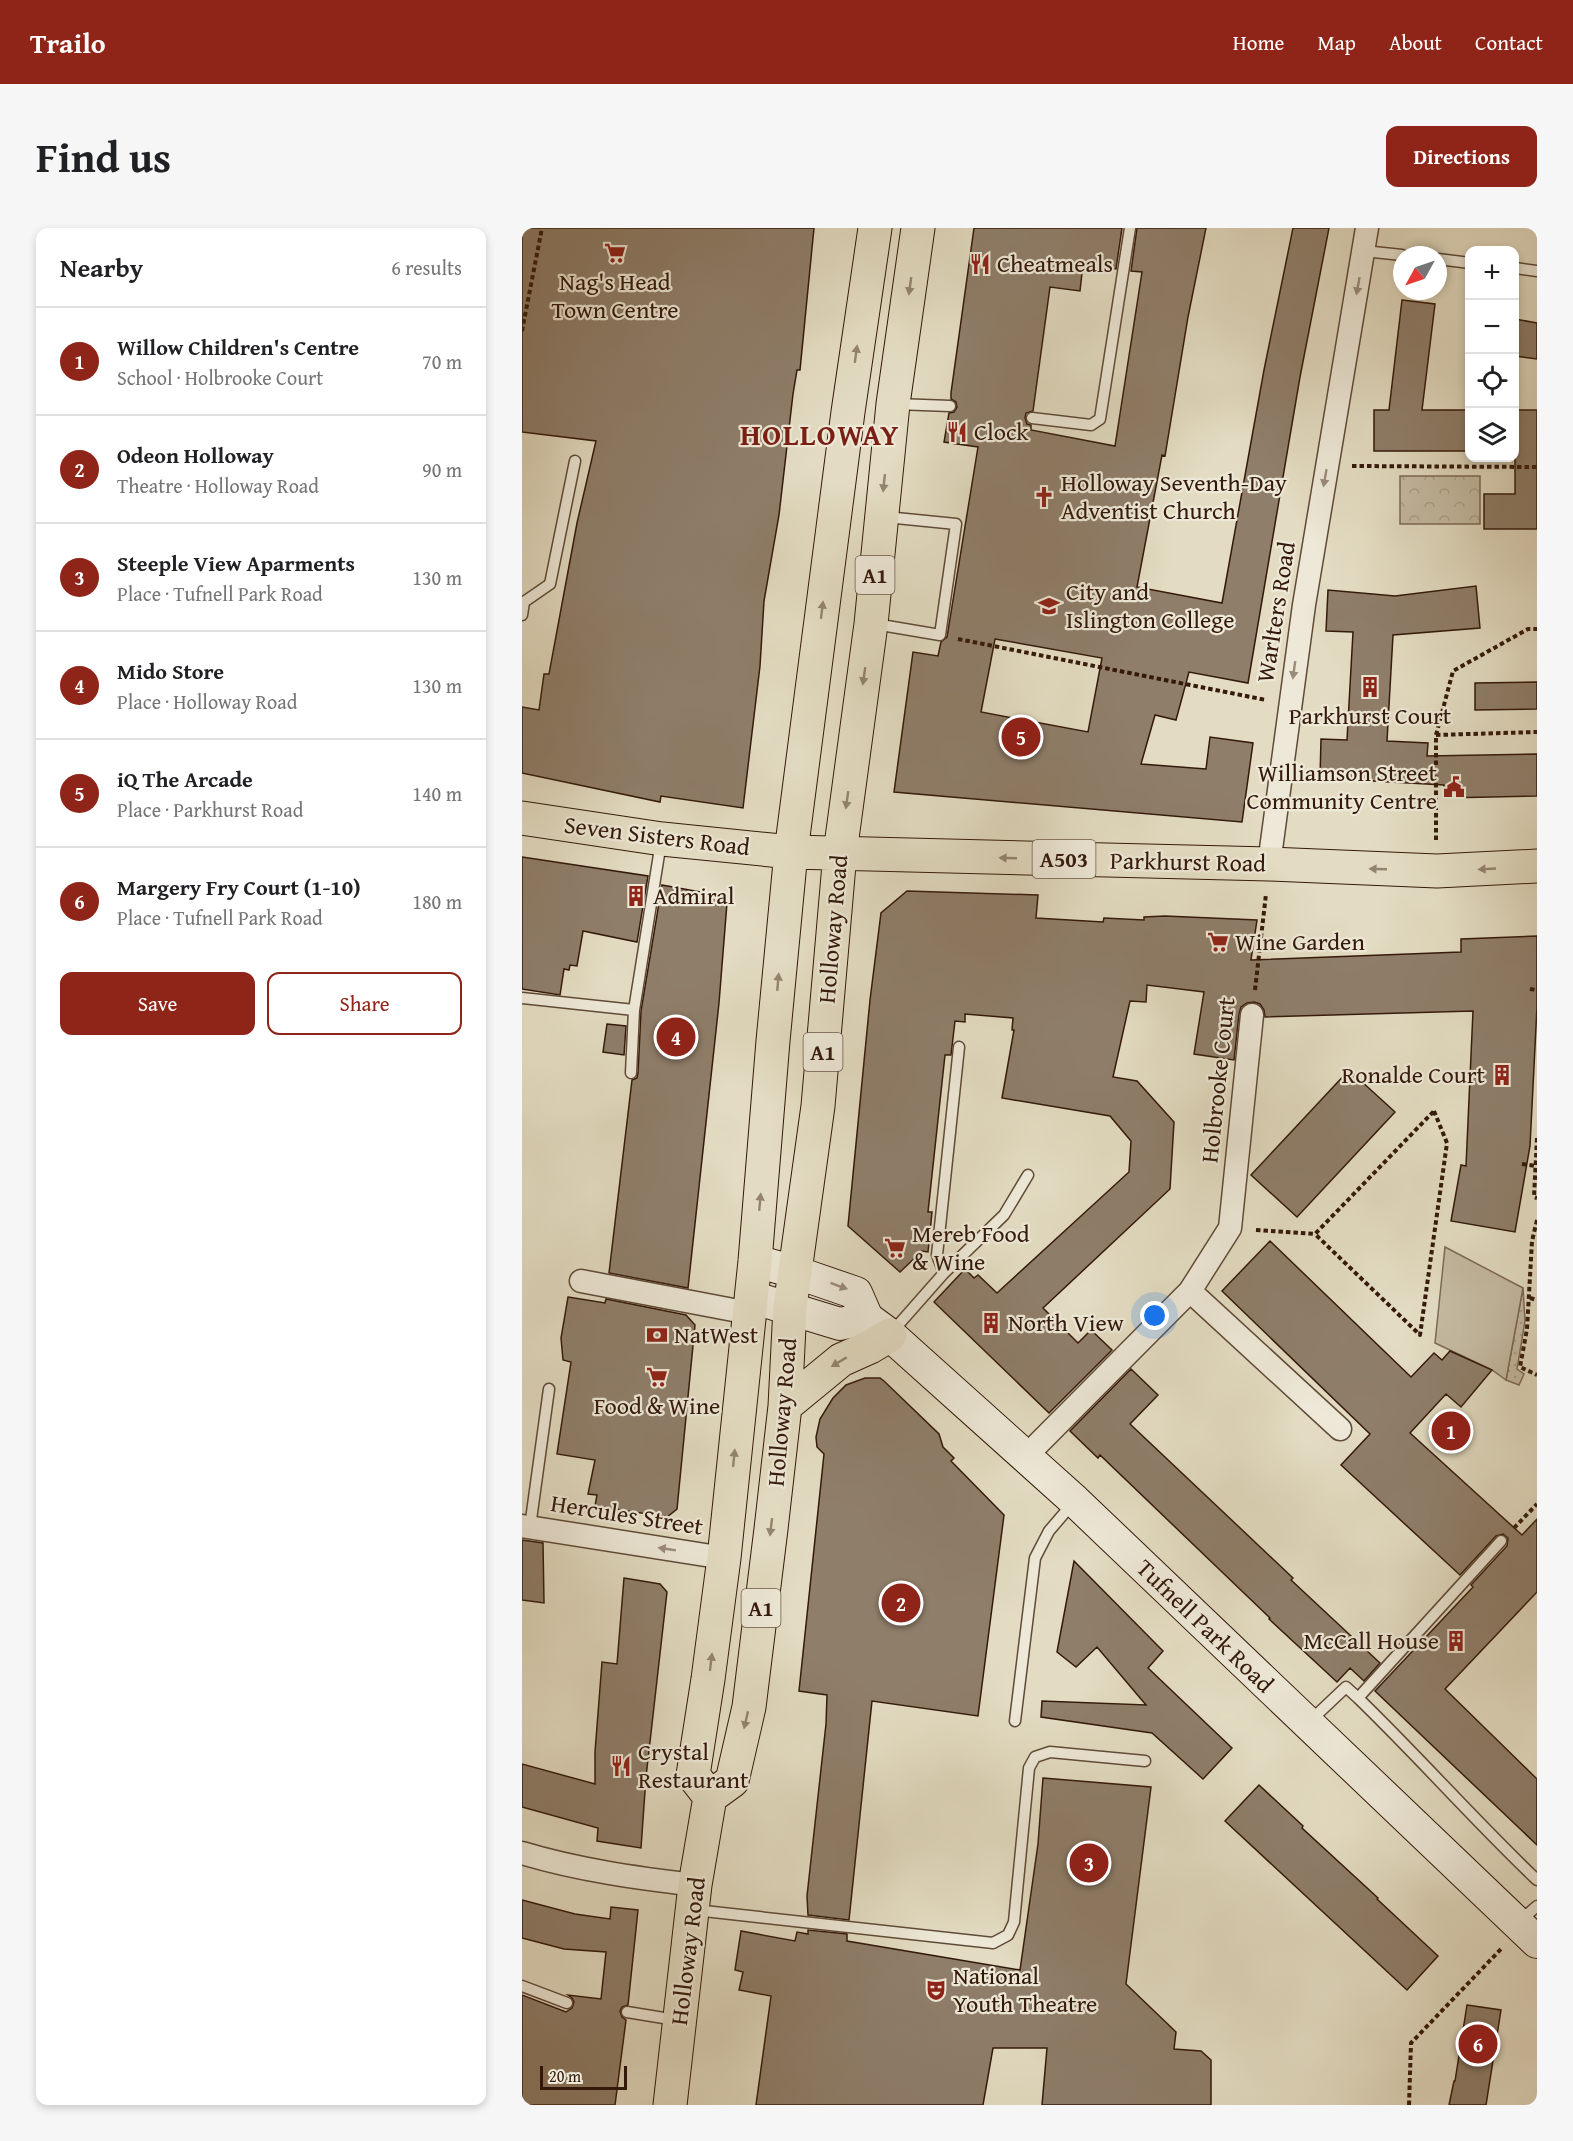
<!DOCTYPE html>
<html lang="en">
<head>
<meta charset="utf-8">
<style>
  body { margin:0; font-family:"Gentium Book Plus",serif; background:#f6f6f6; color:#202124 }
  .controls { position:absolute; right:18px; top:18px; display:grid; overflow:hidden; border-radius:12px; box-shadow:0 3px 9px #0003 }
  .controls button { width:54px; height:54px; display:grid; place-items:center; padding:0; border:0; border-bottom:2px solid #e0e0e0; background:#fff; color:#202124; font:30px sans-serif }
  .compass { position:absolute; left:871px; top:18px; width:54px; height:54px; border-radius:50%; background:#fff; box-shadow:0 3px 9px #0003; rotate:230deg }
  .scale { position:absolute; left:18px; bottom:15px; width:87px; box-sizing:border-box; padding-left:6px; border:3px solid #34190a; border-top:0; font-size:16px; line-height:21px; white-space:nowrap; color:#34190a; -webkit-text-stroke:4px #ede8d7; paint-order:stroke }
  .you { position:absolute; left:633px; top:1088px; width:21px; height:21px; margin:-15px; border:4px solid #fff; border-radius:50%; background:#1a73e8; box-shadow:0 0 0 9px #1a73e833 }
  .badge { display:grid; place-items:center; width:39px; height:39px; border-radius:50%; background:#8f2418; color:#fff; font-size:20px; font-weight:700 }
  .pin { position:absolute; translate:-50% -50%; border:3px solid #fff; box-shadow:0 2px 6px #0006 }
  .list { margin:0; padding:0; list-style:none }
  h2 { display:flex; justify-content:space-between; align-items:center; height:78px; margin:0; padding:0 24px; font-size:26px }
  h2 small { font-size:20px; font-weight:400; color:#757577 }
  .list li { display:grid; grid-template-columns:39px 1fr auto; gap:18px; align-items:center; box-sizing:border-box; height:108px; padding:0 24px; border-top:2px solid #e0e0e0 }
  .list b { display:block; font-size:22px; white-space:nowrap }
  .list p { margin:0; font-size:20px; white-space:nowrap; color:#757577 }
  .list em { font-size:20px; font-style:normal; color:#757577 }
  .actions { display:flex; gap:12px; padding:18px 24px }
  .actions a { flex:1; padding:14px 0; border:2px solid #8f2418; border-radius:12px; text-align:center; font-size:21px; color:#8f2418 }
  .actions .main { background:#8f2418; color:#fff }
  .icon { flex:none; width:33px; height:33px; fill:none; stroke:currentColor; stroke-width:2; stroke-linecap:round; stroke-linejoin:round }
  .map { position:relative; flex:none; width:1015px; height:1877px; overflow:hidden; border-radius:12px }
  header { display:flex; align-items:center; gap:36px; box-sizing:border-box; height:84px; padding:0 30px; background:#8f2418; color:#fff }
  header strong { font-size:28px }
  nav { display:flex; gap:33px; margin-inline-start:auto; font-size:21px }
  .intro { display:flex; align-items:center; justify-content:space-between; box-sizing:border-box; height:144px; padding:0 36px }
  h1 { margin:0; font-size:42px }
  .button { padding:15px 27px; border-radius:12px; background:#8f2418; color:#fff; font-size:21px; font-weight:700 }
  main { display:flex; gap:36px; padding:0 36px }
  aside { flex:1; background:#fff; border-radius:12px; box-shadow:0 3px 9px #0003 }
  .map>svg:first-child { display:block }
</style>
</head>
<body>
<header>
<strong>Trailo</strong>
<nav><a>Home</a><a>Map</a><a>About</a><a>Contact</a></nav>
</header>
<div class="intro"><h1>Find us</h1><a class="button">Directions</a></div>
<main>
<aside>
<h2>Nearby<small>6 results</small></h2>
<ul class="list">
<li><span class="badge">1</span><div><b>Willow Children's Centre</b><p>School · Holbrooke Court</p></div><em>70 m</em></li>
<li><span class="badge">2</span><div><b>Odeon Holloway</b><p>Theatre · Holloway Road</p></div><em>90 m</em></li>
<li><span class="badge">3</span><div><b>Steeple View Aparments</b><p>Place · Tufnell Park Road</p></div><em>130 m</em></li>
<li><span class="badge">4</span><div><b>Mido Store</b><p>Place · Holloway Road</p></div><em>130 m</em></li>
<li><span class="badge">5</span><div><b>iQ The Arcade</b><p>Place · Parkhurst Road</p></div><em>140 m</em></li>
<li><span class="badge">6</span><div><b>Margery Fry Court (1-10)</b><p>Place · Tufnell Park Road</p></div><em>180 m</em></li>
</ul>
<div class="actions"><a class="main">Save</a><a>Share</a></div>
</aside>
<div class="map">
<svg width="1015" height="1877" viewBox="0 0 1015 1877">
  <defs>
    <pattern id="grass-dots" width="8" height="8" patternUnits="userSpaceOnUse" patternTransform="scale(1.5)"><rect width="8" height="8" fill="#c5bba3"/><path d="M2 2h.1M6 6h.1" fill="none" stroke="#aaa08b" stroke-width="1.8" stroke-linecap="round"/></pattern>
    <pattern id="forest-crowns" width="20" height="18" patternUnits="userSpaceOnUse" patternTransform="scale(1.5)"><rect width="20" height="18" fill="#c5bba3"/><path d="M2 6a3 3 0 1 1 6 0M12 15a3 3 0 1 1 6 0" fill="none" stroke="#aaa08b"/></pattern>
  </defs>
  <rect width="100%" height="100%" fill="#e3dcc2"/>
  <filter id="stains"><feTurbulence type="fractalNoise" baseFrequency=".00333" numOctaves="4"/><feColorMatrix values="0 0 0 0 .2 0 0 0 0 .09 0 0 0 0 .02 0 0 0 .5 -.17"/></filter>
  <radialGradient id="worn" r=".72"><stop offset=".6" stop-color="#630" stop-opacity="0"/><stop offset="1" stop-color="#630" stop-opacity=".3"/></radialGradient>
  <path fill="url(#grass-dots)" stroke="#7c6a56" stroke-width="1.5" d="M1001,1060l2,33 -8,48 7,5 -5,11 -13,-5z"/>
  <path fill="url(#forest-crowns)" stroke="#7c6a56" stroke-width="1.5" d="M878,248h80v48h-80z"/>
  <path fill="#c5bba3" stroke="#7c6a56" stroke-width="1.5" d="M923,1019l78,41 -17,92 -14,-10 -57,-27z"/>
  <path fill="#8f7e6a" stroke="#34190a" stroke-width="1.5" fill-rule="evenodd" d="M0,0h292l-14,142h-3l-4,24 -14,121 -15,86 -4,65 -17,142 -82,-12 -1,6 -138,-29v-66l17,3 5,-36h5l28,-151 19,-82 -74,-9z
    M452,0h148l-6,41 -33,-5 -3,27 -30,-4 -17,124 -7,2 -1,5 2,6 4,1v5l84,16 27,-174 -11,-1 6,-43h69l-18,89 -23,139 -3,-1 -25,132 85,16 42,-233 29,-142h36l-29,149 -52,306 -59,-11 -13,48 -21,-5 -14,49 65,5 4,-32 43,6 -11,79 -348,-30 19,-140 25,4 3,-14 6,-5 31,-190 -34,-5 5,-29 5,-1 3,-5 -1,-5 -5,-3v-6zM473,411l107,19 -14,74 -107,-20z
    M880,72l33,4 -13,106h48v41h-96v-41h15z
    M993,91l22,4v36l-22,-3z
    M993,182h22v119h-53v-35h31z
    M954,358l4,42 -87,7 -6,106 41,2 -1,13 110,-2v42l-93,2v-13l-124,-7 1,-39 26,1 6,-108 -27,-1 2,-41 67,6z
    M1015,454v27l-62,1v-27z
    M0,629l126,19 -11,66 -54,-11 -6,35 -7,-1 -1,5 -5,-1 -4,26 -38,-6z
    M140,657l60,11 5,7 -8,100 -31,285 -79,-15 23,-193 5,-2 1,-5 3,-62z
    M385,663l131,4 -2,23 67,4 1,-4 40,2v-3l21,-1 92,4 -6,40 210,-8v-13l76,-3v71l-7,139 -15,86 -64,-11 10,-56 5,1 7,-155 -208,6 -1,-7 -4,-6 -6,-2 -7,1 -6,4 -2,7 -5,46 -40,-6 10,-62 -57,-7 -1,17 -16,-1 -17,76 24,4 37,41 -4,67 -127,119 35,35 13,-13 21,20 -63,63 -115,-111 31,-33 9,9 4,-3 19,18 132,-121 2,-31 -21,-25 -108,-18 12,-68h-2l1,-12 -48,-4v8l-10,-1 -4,34h-6l-17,157h4l-4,40 -6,-1 -22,21 -52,-46 22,-226 11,-87z
    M85,796l19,2 -2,29 -21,-3z
    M827,842l46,42 -98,105 -46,-42z
    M748,1013l141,136 23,-24 8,7 8,-9 42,19 -31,37 -15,-13 -36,39 112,102 15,-16v73l-92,97 92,90v66l-162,-154 98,-104 -2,-2 36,-39 1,-8 -5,-4 -7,2 -36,39 -119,-110 29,-31 -148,-143z
    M46,1069l37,6 1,-4 80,16 9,10 -18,184 -10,8 -72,-11 2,-11 -9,-1 7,-34 -38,-6 14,-92 -8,-2 -2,-22z
    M609,1141l27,26 -28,29 163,154 -2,2 89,83 -16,18 -14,-13 -13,14 -68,-63 1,-1 -170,-163 -2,3 -28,-27z
    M343,1150h15l4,3 55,53 4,13 11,11 -3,3 53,54 -26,201 -106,-15 -23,219 -41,-5 -1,-19 19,-172 1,-29 -28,-4 25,-237 -7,-7 -1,-10 4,-18 13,-21 13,-13z
    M0,1312l21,3 1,60 -22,-3z
    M552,1333l89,90 -15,17 84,80 -29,31 -51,-46 -111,-16 1,-16 104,4 -49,-58 -21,20 -19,-15z
    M102,1350l36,6 7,8 -21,185 -5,71 -44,-7 1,-13 -76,-21v-43l73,20v-32l7,-90 15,2z
    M521,1550l108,9 -25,197 50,48 -2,17 27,2 10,9v45h-169l5,-57h-54l-10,57h-227l15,-109 -32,-6 4,-18 -8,-2 6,-39 54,10 2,-9 11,2v-4l39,4v7l173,29 18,-126z
    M737,1557l44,41 -1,2 76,70 -1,1 61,57 -31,34 -182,-169z
    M0,1672l53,14 35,5 1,-12 27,3 -10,95 -6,2 -2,4 2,6 4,3 -11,85h-93v-110l44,17 6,-4 2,-6 -2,-4 -4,-3 33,4 5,-47 -42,-3 -42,-11z
    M945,1777l34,5 -15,95h-37l5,-24h1z"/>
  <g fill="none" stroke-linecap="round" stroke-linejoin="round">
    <defs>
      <path id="lane" d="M842,23l38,4
        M916,31l32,4
        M993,40l22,3
        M374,176l54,2
        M510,190l59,7 9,-6 30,-191
        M0,387l2,-13 26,-18 25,-123
        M353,396l65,11 16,-111 -70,-7
        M0,770l112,12 27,-168
        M109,845l3,-63
        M422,1045l-7,-18 22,-208
        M370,1104l52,-59 60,-58 24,-40
        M8,1299l19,-138
        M836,1470c61,59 117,123 179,182
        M493,1493l20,-163 14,-27 24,-28
        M787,1494l37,-35 12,11 143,-157
        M173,1682l298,33 15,-8 6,-13 15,-154 6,-11 15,-5 95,9
        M998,1693l17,-15
        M0,1758l45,17
        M105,1784l49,8"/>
      <path id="street" d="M747,636l35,-259 63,-377
        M59,1053l168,32
        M668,1063l150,138
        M504,1228l164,-165 40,-63 22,-213
        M0,1298l202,32
        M0,1625c56,17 115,25 173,32"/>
      <path id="secondary" d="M233,1033l40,11 61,21 11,25 23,17 185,166 462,441
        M229,1069l89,27 27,-6"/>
      <path id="highway" d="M0,590l140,21 129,13 478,12 168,7 100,-5
        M263,1178l56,-46 29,-13 20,-12
        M188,1569l-17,-22 15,-96 16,-121 31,-297 18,-220 18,-189 57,-440 27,-184
        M148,1877l25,-220 15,-88 22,-16 17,-74 22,-178 14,-123 5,-99 28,-201 22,-253 31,-229 22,-220 25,-176"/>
    </defs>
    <use href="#lane" stroke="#604a38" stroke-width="13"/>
    <use href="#street" stroke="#604a38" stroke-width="25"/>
    <use href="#secondary" stroke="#34190a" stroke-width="34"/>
    <use href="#highway" stroke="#34190a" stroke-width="35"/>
    <path stroke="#34190a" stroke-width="4" stroke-dasharray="4.5 3" stroke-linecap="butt" d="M0,103l20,-103
      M830,238l185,1
      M436,411l308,61
      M914,507l101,-3
      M914,612v-105l17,-64 75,-42h9
      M1008,761l7,1
      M733,762l11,-96
      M912,883l13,32 -27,192 -105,-101z
      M1015,910l-3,59 3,1
      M1000,936l14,2
      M1015,992l-5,21 -5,88 -7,38 17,8
      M734,1002l59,4
      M1008,1070l7,2
      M992,1300l23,-24
      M887,1877l2,-62 90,-94"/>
    <use href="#lane" stroke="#ede8d7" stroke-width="10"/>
    <use href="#street" stroke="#ede8d7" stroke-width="22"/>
    <use href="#secondary" stroke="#ede8d7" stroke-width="32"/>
    <use href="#highway" stroke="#e3dcc2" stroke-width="33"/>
  </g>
  <defs><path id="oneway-solid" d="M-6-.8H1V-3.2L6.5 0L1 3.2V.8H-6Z" transform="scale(1.5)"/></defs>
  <g fill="#94846f">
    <use href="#oneway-solid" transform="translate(388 58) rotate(98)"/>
    <use href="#oneway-solid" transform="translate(334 126) rotate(-82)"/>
    <use href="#oneway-solid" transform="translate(362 255) rotate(96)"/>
    <use href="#oneway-solid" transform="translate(300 382) rotate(-83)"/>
    <use href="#oneway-solid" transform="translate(342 448) rotate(98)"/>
    <use href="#oneway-solid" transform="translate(325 572) rotate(98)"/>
    <use href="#oneway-solid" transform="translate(486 630) rotate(-178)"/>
    <use href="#oneway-solid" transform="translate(856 641) rotate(-178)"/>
    <use href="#oneway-solid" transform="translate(965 641) rotate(177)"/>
    <use href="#oneway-solid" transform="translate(256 754) rotate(-85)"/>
    <use href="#oneway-solid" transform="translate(238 974) rotate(-85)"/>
    <use href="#oneway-solid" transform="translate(317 1134) rotate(149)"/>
    <use href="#oneway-solid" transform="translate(212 1230) rotate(-84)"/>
    <use href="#oneway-solid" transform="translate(249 1299) rotate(97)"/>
    <use href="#oneway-solid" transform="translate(189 1434) rotate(-83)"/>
    <use href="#oneway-solid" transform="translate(224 1492) rotate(103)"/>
  </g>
  <g fill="#9a8b7b">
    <use href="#oneway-solid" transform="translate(836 58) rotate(100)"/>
    <use href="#oneway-solid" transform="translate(803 250) rotate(100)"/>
    <use href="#oneway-solid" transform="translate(772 442) rotate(98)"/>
    <use href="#oneway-solid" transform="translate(317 1058) rotate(20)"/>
    <use href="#oneway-solid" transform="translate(145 1321) rotate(-171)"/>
  </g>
  <defs>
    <symbol id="supermarket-bare" viewBox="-9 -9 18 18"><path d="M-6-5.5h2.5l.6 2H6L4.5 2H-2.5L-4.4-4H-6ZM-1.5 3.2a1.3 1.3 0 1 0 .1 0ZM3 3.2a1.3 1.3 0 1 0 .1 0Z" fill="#8f2418" stroke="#ede8d7" stroke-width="2.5" paint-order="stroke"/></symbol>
    <symbol id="restaurant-bare" viewBox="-9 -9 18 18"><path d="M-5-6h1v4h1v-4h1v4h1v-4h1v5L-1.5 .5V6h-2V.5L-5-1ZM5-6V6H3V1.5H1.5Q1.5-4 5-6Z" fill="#8f2418" stroke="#ede8d7" stroke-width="2.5" paint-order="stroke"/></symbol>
    <symbol id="church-bare" viewBox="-9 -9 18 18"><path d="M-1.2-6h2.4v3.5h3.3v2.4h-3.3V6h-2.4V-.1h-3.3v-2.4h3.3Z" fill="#8f2418" stroke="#ede8d7" stroke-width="2.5" paint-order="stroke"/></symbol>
    <symbol id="university-bare" viewBox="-9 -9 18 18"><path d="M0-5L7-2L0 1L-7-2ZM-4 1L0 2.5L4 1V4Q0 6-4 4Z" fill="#8f2418" stroke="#ede8d7" stroke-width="2.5" paint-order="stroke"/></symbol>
    <symbol id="building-bare" viewBox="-9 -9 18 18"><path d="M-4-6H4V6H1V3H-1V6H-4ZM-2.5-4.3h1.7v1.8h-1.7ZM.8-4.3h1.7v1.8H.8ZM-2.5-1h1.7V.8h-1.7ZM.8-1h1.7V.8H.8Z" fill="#8f2418" stroke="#ede8d7" stroke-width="2.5" paint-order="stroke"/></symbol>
    <symbol id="civic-bare" viewBox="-9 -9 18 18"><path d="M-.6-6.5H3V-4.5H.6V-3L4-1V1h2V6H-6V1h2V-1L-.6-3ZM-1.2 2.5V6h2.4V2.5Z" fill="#8f2418" stroke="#ede8d7" stroke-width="2.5" paint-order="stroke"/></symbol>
    <symbol id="bank-bare" viewBox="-9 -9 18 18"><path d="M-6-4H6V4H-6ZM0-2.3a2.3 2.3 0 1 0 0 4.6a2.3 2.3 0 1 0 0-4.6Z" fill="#8f2418" stroke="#ede8d7" stroke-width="2.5" paint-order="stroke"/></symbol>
    <symbol id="theatre-bare" viewBox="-9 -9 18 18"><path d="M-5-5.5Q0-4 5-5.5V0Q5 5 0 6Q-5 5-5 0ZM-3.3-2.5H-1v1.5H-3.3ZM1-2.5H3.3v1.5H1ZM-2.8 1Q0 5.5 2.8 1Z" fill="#8f2418" stroke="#ede8d7" stroke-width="2.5" paint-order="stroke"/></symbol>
  </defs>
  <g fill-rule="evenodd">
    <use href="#supermarket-bare" x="78" y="10" width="30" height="30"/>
    <use href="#restaurant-bare" x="443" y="21" width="30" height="30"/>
    <use href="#restaurant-bare" x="420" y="189" width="30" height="30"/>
    <use href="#church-bare" x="507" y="254" width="30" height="30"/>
    <use href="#university-bare" x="512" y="363" width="30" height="30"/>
    <use href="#building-bare" x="833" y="444" width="30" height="30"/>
    <use href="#civic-bare" x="917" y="544" width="30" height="30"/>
    <use href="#building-bare" x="99" y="653" width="30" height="30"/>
    <use href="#supermarket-bare" x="681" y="699" width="30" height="30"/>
    <use href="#building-bare" x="965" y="832" width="30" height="30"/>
    <use href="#supermarket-bare" x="358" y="1005" width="30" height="30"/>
    <use href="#building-bare" x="454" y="1080" width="30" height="30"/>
    <use href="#bank-bare" x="120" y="1092" width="30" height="30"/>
    <use href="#supermarket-bare" x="120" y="1134" width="30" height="30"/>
    <use href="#building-bare" x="919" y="1398" width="30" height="30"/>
    <use href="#restaurant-bare" x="84" y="1523" width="30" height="30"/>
    <use href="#theatre-bare" x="399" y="1747" width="30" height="30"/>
  </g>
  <g text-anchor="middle" stroke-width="4.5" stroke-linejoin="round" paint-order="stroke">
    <g fill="#ede8d7" stroke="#6c5748" stroke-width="1.5">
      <rect x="333.5" y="328" width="39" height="38" rx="4.5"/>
      <rect x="510.5" y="612" width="63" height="38" rx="4.5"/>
      <rect x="281.5" y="805" width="39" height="38" rx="4.5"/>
      <rect x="219.5" y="1361" width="39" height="38" rx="4.5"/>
    </g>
    <g font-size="22" font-weight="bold" fill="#34190a">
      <text x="353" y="355">A1</text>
      <text x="542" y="639">A503</text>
      <text x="301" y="832">A1</text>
      <text x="239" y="1388">A1</text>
    </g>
    <g font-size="24" fill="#34190a" stroke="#ede8d7" text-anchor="start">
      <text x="475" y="44">Cheatmeals</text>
      <text x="93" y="62" text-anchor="middle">Nag's Head<tspan x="93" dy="28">Town Centre</tspan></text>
      <text x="452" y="212">Clock</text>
      <text x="539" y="263">Holloway Seventh-Day<tspan x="539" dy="28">Adventist Church</tspan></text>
      <text x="544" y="372">City and<tspan x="544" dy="28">Islington College</tspan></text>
      <text x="848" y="496" text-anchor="middle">Parkhurst Court</text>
      <text x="915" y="553" text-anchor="end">Williamson Street<tspan x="915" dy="28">Community Centre</tspan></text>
      <text x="131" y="676">Admiral</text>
      <text x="713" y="722">Wine Garden</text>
      <text x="963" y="855" text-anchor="end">Ronalde Court</text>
      <text x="390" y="1014">Mereb Food<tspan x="390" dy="28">&amp; Wine</tspan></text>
      <text x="486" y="1103">North View</text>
      <text x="152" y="1115">NatWest</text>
      <text x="135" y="1186" text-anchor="middle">Food &amp; Wine</text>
      <text x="917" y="1421" text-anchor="end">McCall House</text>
      <text x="116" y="1532">Crystal<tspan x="116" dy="28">Restaurant</tspan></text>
      <text x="431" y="1756">National<tspan x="431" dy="28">Youth Theatre</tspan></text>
    </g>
    <g font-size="24" fill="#34190a" stroke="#ede8d7">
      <text transform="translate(754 384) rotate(-81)" y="8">Warlters Road</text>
      <text transform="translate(135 608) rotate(7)" y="8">Seven Sisters Road</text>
      <text transform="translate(666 634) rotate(1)" y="8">Parkhurst Road</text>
      <text transform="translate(311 701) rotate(-85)" y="8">Holloway Road</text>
      <text transform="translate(696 852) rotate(-84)" y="8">Holbrooke Court</text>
      <text transform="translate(260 1184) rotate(-85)" y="8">Holloway Road</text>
      <text transform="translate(105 1287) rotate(9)" y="8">Hercules Street</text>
      <text transform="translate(683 1398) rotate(44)" y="8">Tufnell Park Road</text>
      <text transform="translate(166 1723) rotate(-83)" y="8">Holloway Road</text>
    </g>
    <g font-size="30" font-weight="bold" letter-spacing="1.5" fill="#7a1f14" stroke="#ede8d7">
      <text x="298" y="217">HOLLOWAY</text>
    </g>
  </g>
  <rect width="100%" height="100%" filter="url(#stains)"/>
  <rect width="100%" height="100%" fill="url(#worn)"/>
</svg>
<div class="controls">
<button>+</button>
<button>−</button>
<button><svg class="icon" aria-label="locate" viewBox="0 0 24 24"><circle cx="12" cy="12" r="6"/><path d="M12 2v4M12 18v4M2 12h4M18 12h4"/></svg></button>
<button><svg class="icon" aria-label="layers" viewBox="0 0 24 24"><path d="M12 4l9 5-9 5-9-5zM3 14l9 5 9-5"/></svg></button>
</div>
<svg class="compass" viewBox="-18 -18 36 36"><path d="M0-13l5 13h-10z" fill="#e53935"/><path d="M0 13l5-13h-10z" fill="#757577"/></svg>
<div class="scale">20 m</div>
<div class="you"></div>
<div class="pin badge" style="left:929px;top:1203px">1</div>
<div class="pin badge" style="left:379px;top:1375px">2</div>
<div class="pin badge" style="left:567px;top:1635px">3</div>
<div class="pin badge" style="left:154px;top:809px">4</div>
<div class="pin badge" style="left:499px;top:509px">5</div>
<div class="pin badge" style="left:956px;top:1816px">6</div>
</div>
</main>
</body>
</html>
